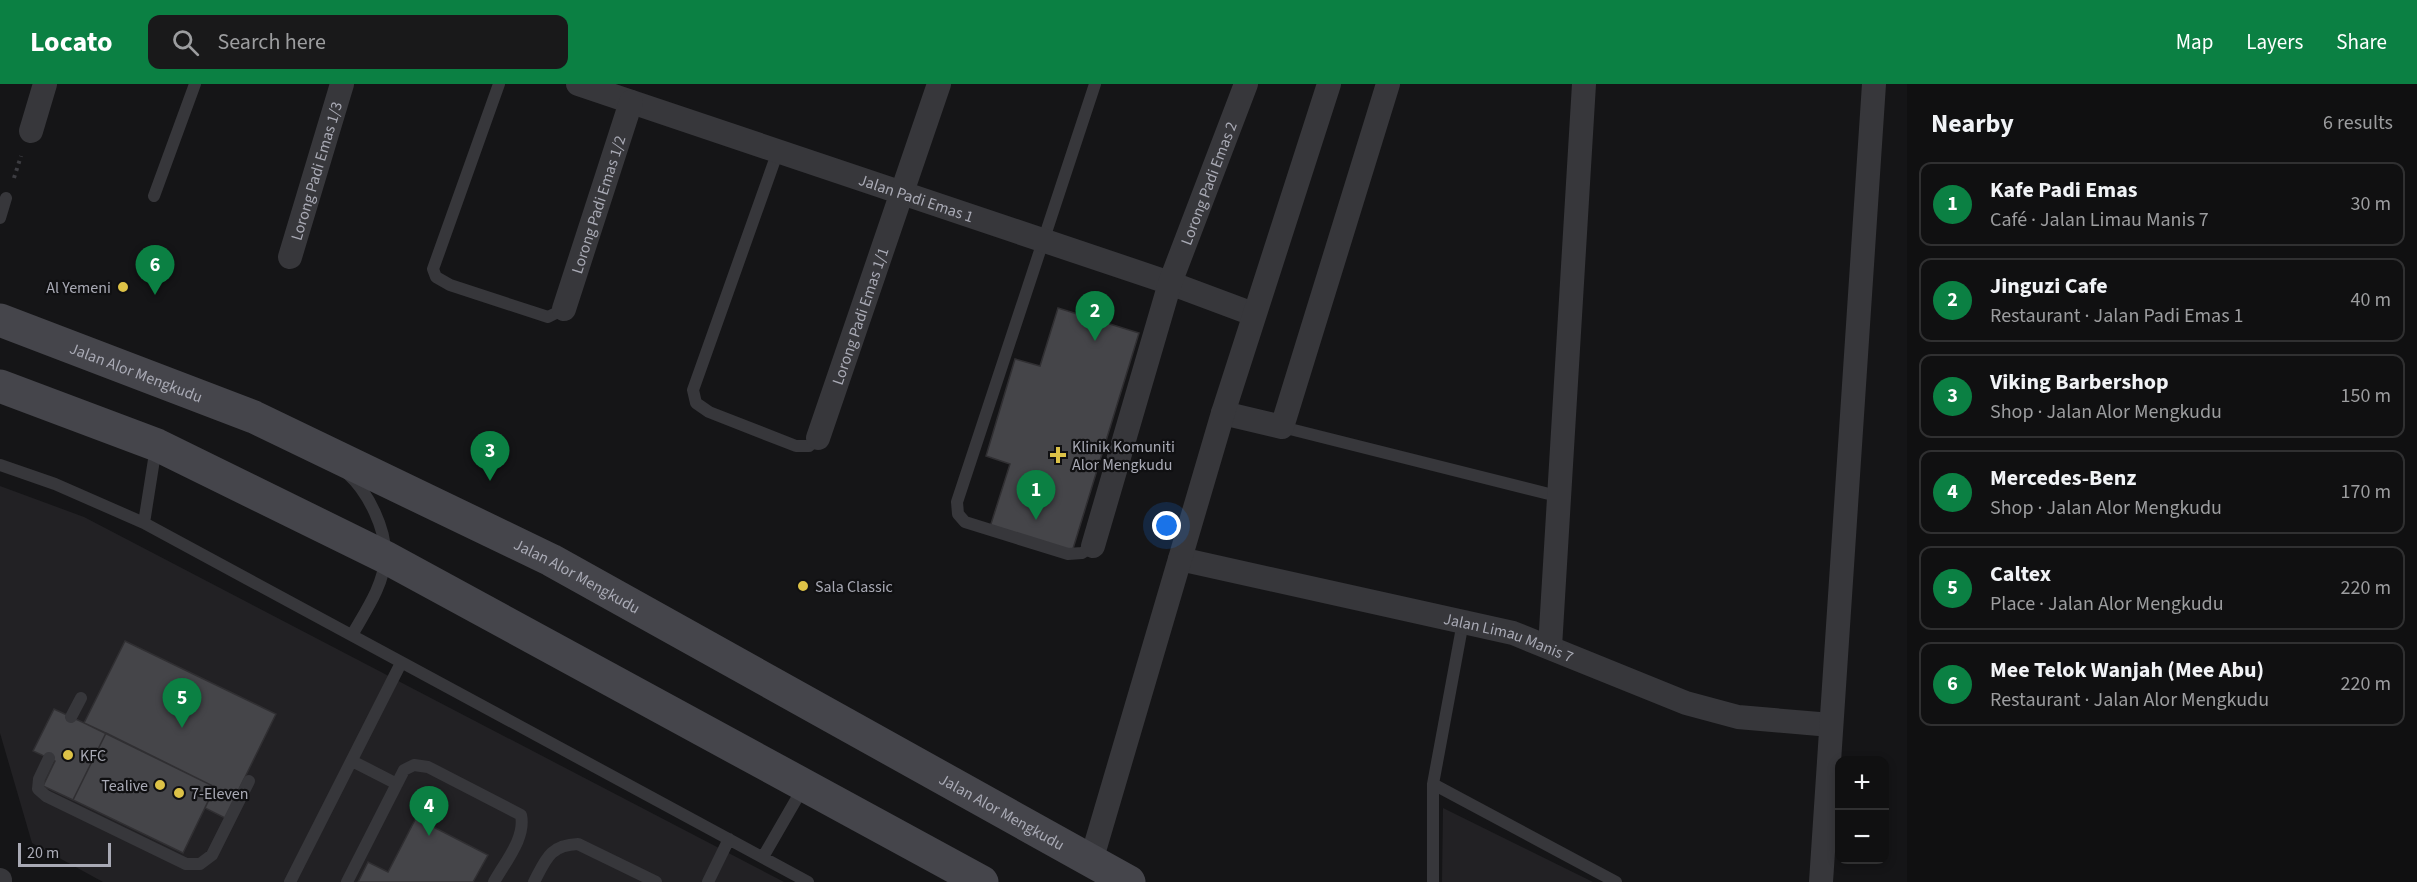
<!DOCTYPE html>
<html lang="en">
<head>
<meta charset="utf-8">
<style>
  body { margin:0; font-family:"Source Sans 3",sans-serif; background:#19191a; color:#f1f3f6 }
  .controls { position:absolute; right:18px; bottom:18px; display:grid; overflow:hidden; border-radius:12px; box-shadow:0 3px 9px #0003 }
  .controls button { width:54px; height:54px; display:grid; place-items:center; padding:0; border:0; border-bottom:2px solid #303031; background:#101011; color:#f1f3f6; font:30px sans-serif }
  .scale { position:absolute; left:18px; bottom:15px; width:93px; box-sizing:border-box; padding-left:6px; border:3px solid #a9aab5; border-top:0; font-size:16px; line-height:21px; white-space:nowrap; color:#a9aab5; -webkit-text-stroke:4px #101012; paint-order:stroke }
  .you { position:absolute; left:1167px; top:442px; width:21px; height:21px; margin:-15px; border:4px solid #fff; border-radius:50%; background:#1a73e8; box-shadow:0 0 0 9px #1a73e833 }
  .badge { display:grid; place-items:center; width:39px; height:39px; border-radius:50%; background:#0b8043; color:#fff; font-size:20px; font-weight:700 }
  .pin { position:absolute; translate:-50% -50px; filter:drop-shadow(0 2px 3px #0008) }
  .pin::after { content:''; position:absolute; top:32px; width:21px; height:18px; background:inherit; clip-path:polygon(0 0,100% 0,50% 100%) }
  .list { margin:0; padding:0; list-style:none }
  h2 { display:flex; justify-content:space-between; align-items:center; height:78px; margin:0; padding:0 24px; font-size:26px }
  h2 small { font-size:20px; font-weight:400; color:#9c9d9f }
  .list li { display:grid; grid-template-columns:39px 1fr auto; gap:18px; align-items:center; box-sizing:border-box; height:84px; margin:0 12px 12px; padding:0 12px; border:2px solid #303031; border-radius:12px }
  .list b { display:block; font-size:22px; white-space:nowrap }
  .list p { margin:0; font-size:20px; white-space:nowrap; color:#9c9d9f }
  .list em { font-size:20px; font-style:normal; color:#9c9d9f }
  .icon { flex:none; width:33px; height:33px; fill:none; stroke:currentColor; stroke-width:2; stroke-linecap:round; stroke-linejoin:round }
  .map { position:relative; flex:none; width:1907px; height:798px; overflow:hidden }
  header { display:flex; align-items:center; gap:36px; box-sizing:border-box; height:84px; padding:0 30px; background:#0b8043; color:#fff }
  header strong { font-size:28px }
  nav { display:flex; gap:33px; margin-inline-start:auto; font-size:21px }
  .search { width:420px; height:54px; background:#19191a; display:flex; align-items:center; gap:15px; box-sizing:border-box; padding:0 21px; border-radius:12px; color:#9c9d9f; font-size:22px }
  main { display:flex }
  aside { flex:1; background:#101011 }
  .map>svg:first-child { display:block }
</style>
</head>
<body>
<header>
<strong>Locato</strong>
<div class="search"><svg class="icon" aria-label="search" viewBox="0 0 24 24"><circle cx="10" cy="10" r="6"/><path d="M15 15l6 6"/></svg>Search here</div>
<nav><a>Map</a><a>Layers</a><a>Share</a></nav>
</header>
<main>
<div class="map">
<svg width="1907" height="798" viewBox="0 0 1907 798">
  <rect width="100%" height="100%" fill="#151517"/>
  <path fill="#222124" d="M0,402l84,31 700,365h-681l-71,-39 -32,-110z
    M1443,724l150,74h-151z"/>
  <path fill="#454549" stroke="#302f32" stroke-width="1.5" d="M1058,224l81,25 -67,219 -82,-25 20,-63 -24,-8 29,-97 25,7z
    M125,557l151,73 -51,104 -20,-10 10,-21 -131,-64z
    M54,625l52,24 -33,67 -30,-14 12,-25 -22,-10z
    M106,649l109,54 -32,66 -110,-53z
    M416,734l72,37 -15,27h-115l10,-20 20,10z"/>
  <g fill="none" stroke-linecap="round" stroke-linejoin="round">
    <path stroke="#3d3d42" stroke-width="4" stroke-dasharray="3 4.5" stroke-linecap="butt" d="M14,94l7,-22"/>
    <path stroke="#37373b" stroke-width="12" d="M499,0l-66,185 3,8 14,8 98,32 16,-8
      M778,67l-85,239 3,13 13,9 87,34h13l9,-8
      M154,112l41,-112
      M0,134l6,-20
      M1282,343l279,70
      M0,381l55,19 89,39 664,359
      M348,390c20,18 39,56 37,84 -1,27 -20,54 -33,77
      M144,439l12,-76
      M1093,462l-11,7 -14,1 -103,-32 -7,-8 -1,-12 138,-418
      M71,633l10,-19
      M49,674l-10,21 -1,10 8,7 140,68h14l12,-9 37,-74
      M352,677l45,23
      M1433,700l183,98
      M763,773l41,-71
      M290,798l111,-219
      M347,798l57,-112 10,-5 14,2 93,48c5,23 -16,47 -27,67
      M534,798c12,-23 16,-37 44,-38l78,38
      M708,798l21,-43
      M1433,798v-98l30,-162"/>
    <g stroke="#37373b" stroke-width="24">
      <path id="s1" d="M578,0l592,199 83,31"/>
      <path d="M31,47l14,-47"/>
      <path id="s2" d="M290,173l52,-173"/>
      <path id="s3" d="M564,225l67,-207"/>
      <path d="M1223,329l59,14 106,-343"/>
      <path id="s4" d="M818,354l121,-354"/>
      <path id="s5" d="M1093,462l77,-263 76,-199"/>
      <path id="s6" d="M1180,475l333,74 173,70 52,14 93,8"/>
      <path d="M1550,563l34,-563"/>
      <path d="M1091,777l132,-448 106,-329"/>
      <path d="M0,796v2"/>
      <path d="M1821,798l53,-798"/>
    </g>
    <g stroke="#45454b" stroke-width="33">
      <path id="s7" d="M0,236l254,97 297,143 578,322"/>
      <path d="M0,302l157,59 228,112 597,325"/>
    </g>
  </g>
  <g fill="#ddc247" stroke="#101012" stroke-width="2">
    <circle cx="123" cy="203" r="6"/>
    <path d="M1055 362h6v6h6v6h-6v6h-6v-6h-6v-6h6z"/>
    <circle cx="803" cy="502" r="6"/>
    <circle cx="68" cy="671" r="6"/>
    <circle cx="160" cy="701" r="6"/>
    <circle cx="179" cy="709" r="6"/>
  </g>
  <g text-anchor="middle" stroke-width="4.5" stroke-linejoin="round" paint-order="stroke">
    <g font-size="16" fill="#a9aab5" stroke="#101012">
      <text dy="6" stroke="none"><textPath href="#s2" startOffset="90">Lorong Padi Emas 1/3</textPath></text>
      <text dy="6" stroke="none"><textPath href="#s5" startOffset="381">Lorong Padi Emas 2</textPath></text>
      <text dy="6" stroke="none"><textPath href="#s1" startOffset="357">Jalan Padi Emas 1</textPath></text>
      <text dy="6" stroke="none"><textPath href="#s3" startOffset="110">Lorong Padi Emas 1/2</textPath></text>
      <text dy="6" stroke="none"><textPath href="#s4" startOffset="129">Lorong Padi Emas 1/1</textPath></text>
      <text dy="6" stroke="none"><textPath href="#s7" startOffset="146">Jalan Alor Mengkudu</textPath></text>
      <text dy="6" stroke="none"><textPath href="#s7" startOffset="632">Jalan Alor Mengkudu</textPath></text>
      <text dy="6" stroke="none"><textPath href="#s6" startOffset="338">Jalan Limau Manis 7</textPath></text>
      <text dy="6" stroke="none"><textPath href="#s7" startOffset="1118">Jalan Alor Mengkudu</textPath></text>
    </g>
    <g font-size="16" fill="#a9aab5" stroke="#101012" text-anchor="start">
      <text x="111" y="209" text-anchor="end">Al Yemeni</text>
      <text x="1072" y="368">Klinik Komuniti<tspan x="1072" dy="18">Alor Mengkudu</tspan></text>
      <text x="815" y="508">Sala Classic</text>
      <text x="80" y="677">KFC</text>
      <text x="148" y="707" text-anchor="end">Tealive</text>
      <text x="191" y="715">7-Eleven</text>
    </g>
  </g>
</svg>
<div class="controls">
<button>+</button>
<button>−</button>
</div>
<div class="scale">20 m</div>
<div class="you"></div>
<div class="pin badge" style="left:1036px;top:436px">1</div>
<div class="pin badge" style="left:1095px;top:257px">2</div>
<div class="pin badge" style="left:490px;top:397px">3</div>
<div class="pin badge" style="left:429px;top:752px">4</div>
<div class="pin badge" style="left:182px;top:644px">5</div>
<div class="pin badge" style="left:155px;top:211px">6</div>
</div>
<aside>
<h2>Nearby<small>6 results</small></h2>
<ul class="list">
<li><span class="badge">1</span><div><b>Kafe Padi Emas</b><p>Café · Jalan Limau Manis 7</p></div><em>30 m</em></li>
<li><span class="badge">2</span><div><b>Jinguzi Cafe</b><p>Restaurant · Jalan Padi Emas 1</p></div><em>40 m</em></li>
<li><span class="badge">3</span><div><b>Viking Barbershop</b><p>Shop · Jalan Alor Mengkudu</p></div><em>150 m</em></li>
<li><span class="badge">4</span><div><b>Mercedes-Benz</b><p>Shop · Jalan Alor Mengkudu</p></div><em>170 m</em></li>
<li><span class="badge">5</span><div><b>Caltex</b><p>Place · Jalan Alor Mengkudu</p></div><em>220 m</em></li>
<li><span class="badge">6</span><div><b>Mee Telok Wanjah (Mee Abu)</b><p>Restaurant · Jalan Alor Mengkudu</p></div><em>220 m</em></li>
</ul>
</aside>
</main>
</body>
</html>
